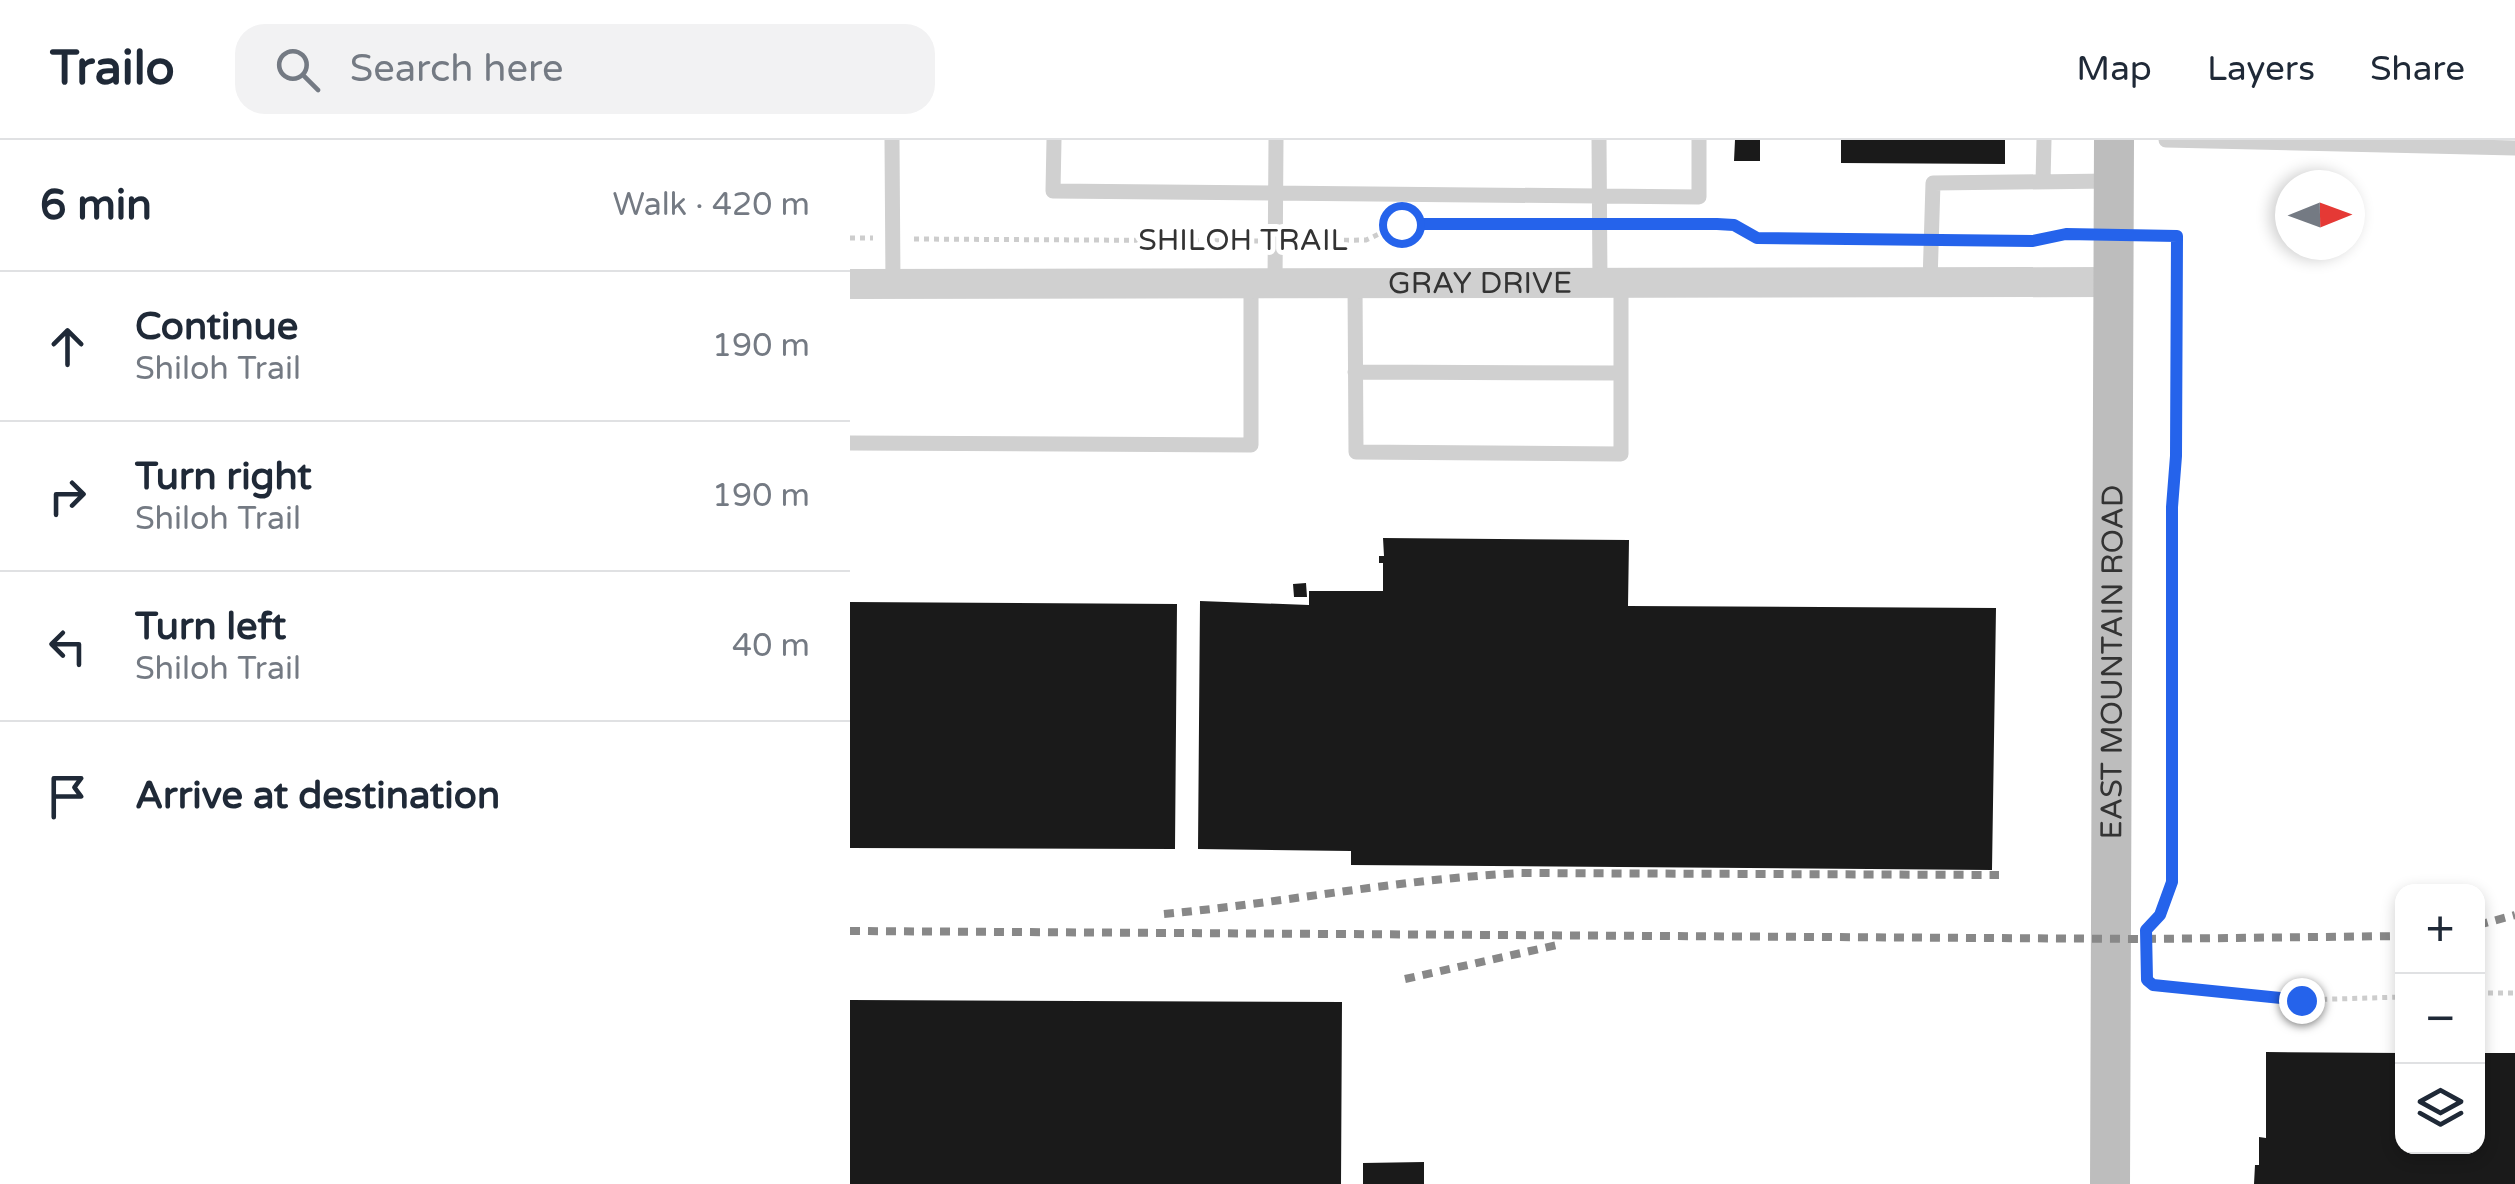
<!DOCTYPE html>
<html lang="en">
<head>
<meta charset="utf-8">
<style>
  body { margin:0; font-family:"Varela Round",sans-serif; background:#f2f2f3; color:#1f2937 }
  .controls { position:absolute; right:30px; bottom:30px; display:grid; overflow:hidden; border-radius:20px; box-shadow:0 5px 15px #0003 }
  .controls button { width:90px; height:90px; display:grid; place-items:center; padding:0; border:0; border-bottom:2px solid #e0e1e3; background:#fff; color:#1f2937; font:50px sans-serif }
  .compass { position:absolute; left:1425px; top:30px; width:90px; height:90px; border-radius:50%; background:#fff; box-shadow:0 5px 15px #0003; rotate:89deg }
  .stop { position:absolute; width:30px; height:30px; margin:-22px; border:8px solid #2563eb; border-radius:50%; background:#fff }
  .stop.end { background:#2563eb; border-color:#fff; box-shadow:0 2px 10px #0008 }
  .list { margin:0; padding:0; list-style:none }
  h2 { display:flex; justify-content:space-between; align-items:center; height:130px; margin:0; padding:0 40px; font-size:42px }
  h2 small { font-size:32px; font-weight:400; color:#747a83 }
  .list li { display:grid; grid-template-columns:65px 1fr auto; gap:30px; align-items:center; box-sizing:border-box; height:150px; padding:0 40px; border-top:2px solid #e0e1e3 }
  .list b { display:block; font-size:38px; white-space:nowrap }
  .list p { margin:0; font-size:32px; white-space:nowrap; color:#747a83 }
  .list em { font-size:32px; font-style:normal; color:#747a83 }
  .icon { flex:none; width:55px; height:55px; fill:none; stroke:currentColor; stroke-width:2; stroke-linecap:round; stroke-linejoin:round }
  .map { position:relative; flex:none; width:1665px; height:1044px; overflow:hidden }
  header { display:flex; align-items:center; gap:60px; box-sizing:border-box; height:140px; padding:0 50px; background:#fff; border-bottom:2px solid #e0e1e3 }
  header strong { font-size:48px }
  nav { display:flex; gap:55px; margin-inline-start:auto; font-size:35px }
  .search { width:700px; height:90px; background:#f2f2f3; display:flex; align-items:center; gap:25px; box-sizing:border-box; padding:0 35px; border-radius:30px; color:#747a83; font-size:38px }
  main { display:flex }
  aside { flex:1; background:#fff }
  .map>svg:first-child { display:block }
</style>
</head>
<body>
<header>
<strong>Trailo</strong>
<div class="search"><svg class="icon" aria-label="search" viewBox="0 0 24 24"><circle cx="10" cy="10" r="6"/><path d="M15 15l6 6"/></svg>Search here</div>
<nav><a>Map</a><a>Layers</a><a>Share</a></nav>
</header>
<main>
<aside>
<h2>6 min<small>Walk · 420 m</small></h2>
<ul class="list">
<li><svg class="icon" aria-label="ahead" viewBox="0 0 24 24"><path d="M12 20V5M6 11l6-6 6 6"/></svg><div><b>Continue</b><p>Shiloh Trail</p></div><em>190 m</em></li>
<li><svg class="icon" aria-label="right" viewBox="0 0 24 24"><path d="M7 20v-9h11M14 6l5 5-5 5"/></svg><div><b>Turn right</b><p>Shiloh Trail</p></div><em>190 m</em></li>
<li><svg class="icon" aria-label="left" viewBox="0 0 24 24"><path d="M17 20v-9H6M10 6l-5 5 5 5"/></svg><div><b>Turn left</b><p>Shiloh Trail</p></div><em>40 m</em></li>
<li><svg class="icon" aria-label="arrive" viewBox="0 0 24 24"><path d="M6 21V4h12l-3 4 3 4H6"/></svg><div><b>Arrive at destination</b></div></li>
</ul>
</aside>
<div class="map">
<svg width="1665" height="1044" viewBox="0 0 1665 1044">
  <rect width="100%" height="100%" fill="#fff"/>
  <path fill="#1a1a1a" d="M885,0h25v21h-26z
    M991,0h164v24l-164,-1z
    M533,398l246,2 -1,66 368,2 -4,262 -641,-5v-14l-153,-2 2,-248 109,4v-14h74v-28h-4v-7h5z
    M456,443l1,14h-13l-1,-13z
    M0,462l327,2 -2,245 -325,-1z
    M0,860l492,2 -1,182h-491z
    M1416,912l136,1v93h76v-93h37v131h-261l1,-19h4v-28l7,1z
    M574,1022v22h-61v-21z"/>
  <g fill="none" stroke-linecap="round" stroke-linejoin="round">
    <path stroke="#cdcdcd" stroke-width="5" stroke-dasharray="5 5" stroke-linecap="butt" d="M771,84l112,1 24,12 154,2
      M0,98h23
      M64,99l344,2
      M1102,100l81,1 15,-5 32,-2
      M444,101l72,-1 35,-16 26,-1 153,1
      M1295,791l15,-16 12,-33v-375l3,-51 2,-220 -31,-1
      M1297,837l6,8 148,15 101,-3
      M1628,853h37"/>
    <path stroke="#d0d0d0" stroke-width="15" d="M42,0l1,144
      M204,0l-1,51 646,6v-57
      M749,0l1,143
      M1316,0l349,8
      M1193,42l1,-42
      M1080,142l3,-99 177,-2
      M425,143l1,-143
      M505,143l1,169 265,2v-171
      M505,232l266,1
      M0,303l401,2v-162"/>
    <path stroke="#d0d0d0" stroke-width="30" id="s1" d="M0,144l1262,-2"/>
    <path stroke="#bdbdbd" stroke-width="40" id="s2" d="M1260,1044l4,-1044"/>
    <path stroke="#888" stroke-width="8" stroke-dasharray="10 8" stroke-linecap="butt" d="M314,774c119,-11 237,-35 357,-41l478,2
      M1628,785l37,-10
      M0,791l1295,8 257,-3
      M555,839l152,-34"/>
  </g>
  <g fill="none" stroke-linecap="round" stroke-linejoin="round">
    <path stroke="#2563eb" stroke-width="12" d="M551,84h316l17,1 23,13 276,3 33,-7 111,2 -1,220 -4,51v375l-12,33 -14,15 1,50 6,5 148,15"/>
  </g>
  <g text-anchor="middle" stroke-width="10" stroke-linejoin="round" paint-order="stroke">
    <g font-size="30" fill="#333" stroke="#fff">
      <text x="393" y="110">SHILOH TRAIL</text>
      <text dy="10" stroke="none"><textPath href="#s1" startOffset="630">GRAY DRIVE</textPath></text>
      <text dy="10" stroke="none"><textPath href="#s2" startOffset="522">EAST MOUNTAIN ROAD</textPath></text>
    </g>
  </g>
</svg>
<div class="controls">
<button>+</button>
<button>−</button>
<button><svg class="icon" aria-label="layers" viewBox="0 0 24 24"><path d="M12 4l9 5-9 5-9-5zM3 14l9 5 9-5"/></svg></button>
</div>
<svg class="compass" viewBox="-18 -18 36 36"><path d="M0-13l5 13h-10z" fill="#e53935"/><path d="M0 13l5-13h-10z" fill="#747a83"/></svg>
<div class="stop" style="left:551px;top:84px"></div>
<div class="stop end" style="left:1451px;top:860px"></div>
</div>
</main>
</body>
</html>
